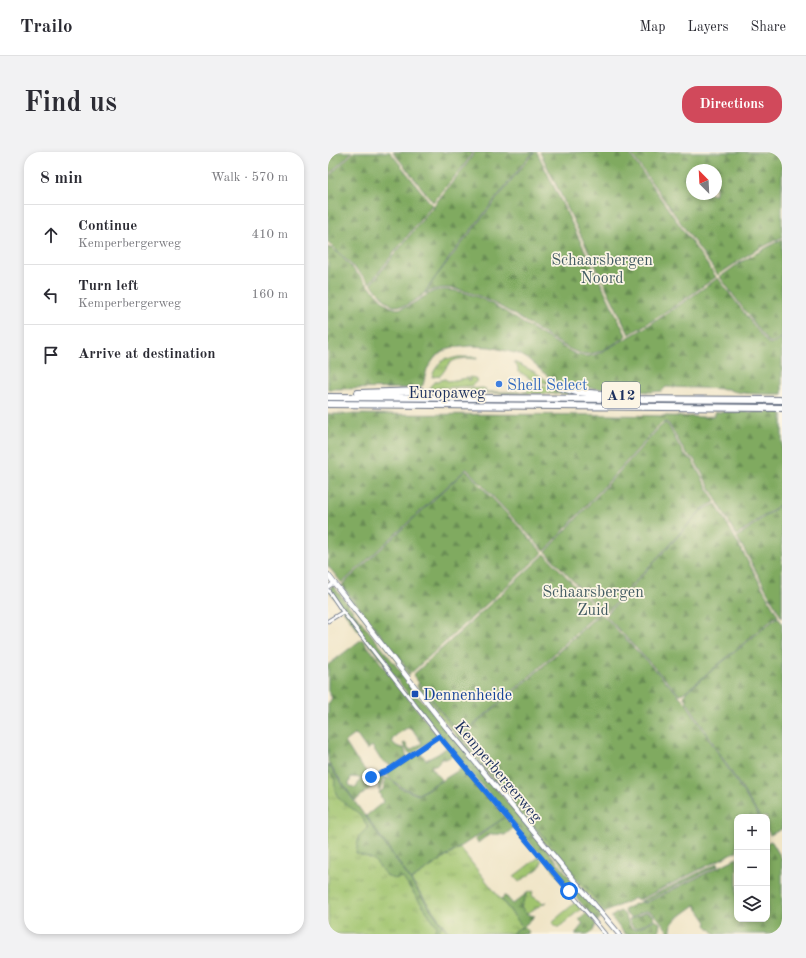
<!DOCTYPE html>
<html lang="en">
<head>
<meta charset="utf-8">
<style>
  body { margin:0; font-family:"Old Standard TT",serif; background:#f2f2f3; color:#2b2b33 }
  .controls { position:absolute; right:12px; bottom:12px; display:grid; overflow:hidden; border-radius:8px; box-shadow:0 2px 6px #0003 }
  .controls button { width:36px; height:36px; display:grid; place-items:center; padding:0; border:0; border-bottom:1px solid #e1e1e2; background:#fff; color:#2b2b33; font:20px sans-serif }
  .compass { position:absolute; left:358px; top:12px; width:36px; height:36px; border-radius:50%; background:#fff; box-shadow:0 2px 6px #0003; rotate:336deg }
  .stop { position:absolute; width:12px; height:12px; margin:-9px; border:3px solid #1a73e8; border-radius:50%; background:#fff }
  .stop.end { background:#1a73e8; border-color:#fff; box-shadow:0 1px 4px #0008 }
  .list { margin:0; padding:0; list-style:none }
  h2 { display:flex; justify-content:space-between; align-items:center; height:52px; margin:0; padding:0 16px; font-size:17px }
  h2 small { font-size:13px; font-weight:400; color:#7c7c81 }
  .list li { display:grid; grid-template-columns:26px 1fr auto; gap:12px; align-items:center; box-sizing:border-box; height:60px; padding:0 16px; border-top:1px solid #e1e1e2 }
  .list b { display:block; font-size:15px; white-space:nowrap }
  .list p { margin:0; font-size:13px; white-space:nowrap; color:#7c7c81 }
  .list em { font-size:13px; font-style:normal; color:#7c7c81 }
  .icon { flex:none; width:22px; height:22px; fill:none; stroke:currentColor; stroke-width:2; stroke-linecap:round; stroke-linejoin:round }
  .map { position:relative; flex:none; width:454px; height:782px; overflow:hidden; border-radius:16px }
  header { display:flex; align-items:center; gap:24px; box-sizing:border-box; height:56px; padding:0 20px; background:#fff; border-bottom:1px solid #e1e1e2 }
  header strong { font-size:19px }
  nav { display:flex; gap:22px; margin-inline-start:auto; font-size:14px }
  .intro { display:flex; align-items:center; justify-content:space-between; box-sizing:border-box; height:96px; padding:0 24px }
  h1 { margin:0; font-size:28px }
  .button { padding:10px 18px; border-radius:16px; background:#d1495b; color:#fff; font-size:14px; font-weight:700 }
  main { display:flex; gap:24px; padding:0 24px }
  aside { flex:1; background:#fff; border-radius:16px; box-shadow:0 2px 6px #0003 }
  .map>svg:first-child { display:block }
</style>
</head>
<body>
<header>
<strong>Trailo</strong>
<nav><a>Map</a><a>Layers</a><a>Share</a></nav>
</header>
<div class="intro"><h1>Find us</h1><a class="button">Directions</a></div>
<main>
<aside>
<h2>8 min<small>Walk · 570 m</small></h2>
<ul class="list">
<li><svg class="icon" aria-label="ahead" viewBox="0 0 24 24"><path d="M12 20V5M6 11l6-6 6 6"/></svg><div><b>Continue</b><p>Kemperbergerweg</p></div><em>410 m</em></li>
<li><svg class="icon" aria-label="left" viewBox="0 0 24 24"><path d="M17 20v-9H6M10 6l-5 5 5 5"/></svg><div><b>Turn left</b><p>Kemperbergerweg</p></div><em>160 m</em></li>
<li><svg class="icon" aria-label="arrive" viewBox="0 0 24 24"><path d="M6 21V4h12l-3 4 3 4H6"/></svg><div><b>Arrive at destination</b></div></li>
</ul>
</aside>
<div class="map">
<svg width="454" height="782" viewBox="0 0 454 782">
  <defs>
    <pattern id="grass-tufts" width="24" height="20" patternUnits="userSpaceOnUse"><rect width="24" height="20" fill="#a0c46e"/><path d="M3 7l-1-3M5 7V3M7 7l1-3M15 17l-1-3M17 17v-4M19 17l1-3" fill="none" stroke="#82a05e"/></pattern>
    <pattern id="forest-firs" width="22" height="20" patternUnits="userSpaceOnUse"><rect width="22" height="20" fill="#80aa61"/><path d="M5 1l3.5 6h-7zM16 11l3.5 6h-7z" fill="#688b53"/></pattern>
  </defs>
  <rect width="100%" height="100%" fill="#fcf5e5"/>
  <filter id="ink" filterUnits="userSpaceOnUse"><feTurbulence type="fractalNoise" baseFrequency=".025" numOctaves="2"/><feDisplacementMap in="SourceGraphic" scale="8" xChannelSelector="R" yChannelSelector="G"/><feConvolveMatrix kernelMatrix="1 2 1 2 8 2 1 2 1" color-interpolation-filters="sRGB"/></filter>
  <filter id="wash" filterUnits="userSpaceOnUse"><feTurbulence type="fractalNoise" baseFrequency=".012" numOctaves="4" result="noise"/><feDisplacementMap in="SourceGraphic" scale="16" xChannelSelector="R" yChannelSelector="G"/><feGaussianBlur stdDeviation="0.9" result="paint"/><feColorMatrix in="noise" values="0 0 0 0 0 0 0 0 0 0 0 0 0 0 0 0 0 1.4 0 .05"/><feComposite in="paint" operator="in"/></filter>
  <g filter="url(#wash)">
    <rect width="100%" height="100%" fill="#f0e5c7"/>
    <path fill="url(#grass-tufts)" stroke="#5e7a66" d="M130,205h19v2c-10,-1 -22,-2 -29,6 -3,4 -5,8 -8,11l-8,1c2,-8 8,-15 15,-19l3,1z
      M186,210l19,9 19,13 -18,-3 -16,-10v-3z
      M142,225l5,1 2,3 -6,5 -42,3c3,-8 9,-8 16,-10l3,2 20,-3 1,3 2,-1 -2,-2z
      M210,232l40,10 -157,-2 62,-4 3,1 -2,2 1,1h42l4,-7z
      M13,434l69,88 -1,2 -70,-89z
      M90,532l78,98 -1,1 -72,-88 -6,-10z
      M0,612l37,53 17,-12 76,40 -49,33 40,56h-121z
      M170,631l95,113 13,16 -2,2 -108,-129z
      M132,696l62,78 -11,8h-61l-39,-54z
      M211,705l3,4 -3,7 -20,14 -5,-6z
      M205,739l-1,5 11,7 3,-1 -20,12 -5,-7 6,-14z
      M248,750l6,6 -24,20 -6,-6z"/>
    <path fill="url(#forest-firs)" stroke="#4e6c60" fill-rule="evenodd" d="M0,0h24l-24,23z
      M26,0h36l42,53 -62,78 -42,-41v-65z
      M65,0h80l-11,16 -29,34z
      M147,0h59l-9,9 -76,97 -27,38 -17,10h-12l-7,-5 -15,-17 92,-115z
      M207,0h2l89,183 -2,3c-11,6 -25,17 -39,16 -12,-1 -23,-10 -33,-15 -30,-18 -93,-68 -127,-45l10,-16 78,-100 13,-16z
      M212,0h88l88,125 -45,32 -41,25h-1z
      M302,0h152v85l-31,16 -33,22zM364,18h24v24h-24z
      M454,87v98c-5,3 -9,7 -15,4l-47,-64 21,-15z
      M0,95l5,2 5,4 47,50c16,14 29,-2 44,-9 5,-4 11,-4 17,-4 29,1 52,17 75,32 15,9 30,18 45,27 7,4 14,8 23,7 9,-1 17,-7 25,-11 37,-19 70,-43 104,-67l48,64c6,4 11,0 16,-4v56c-12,0 -45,1 -54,-5l-62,-2 -4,4 -11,1 -76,-5 -16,-4 -15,-10 -16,-14 -9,-5 -29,-7 -19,-1 -22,2 -13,8 -9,13 -4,16 -4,3 -91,1z
      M387,260h67v91l-45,32h-1l-42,-76 -8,-5 -17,-30 -3,-2 -4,1 -5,5 -112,123h-1l-77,-82h-1l-124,114 -14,-17v-152c125,1 250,-1 375,3l12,-1z
      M337,271l3,2 16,30 8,5 23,42 -13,7 -94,102 -5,2 -57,-61 114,-125z
      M137,319h2l76,82 -132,120 -69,-88z
      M388,352l62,112 -4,2 -73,61 -18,14 -4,1 -73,-78 3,-4 93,-102z
      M454,352v114l-45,-81z
      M217,402l55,59 -8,5 -65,61 -53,45 -4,5 -5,13 -52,-67z
      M4,434l2,1 74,94 7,14 10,8 177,213 -5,6 -157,-187 -96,-123 -15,-22z
      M270,463h5l83,88 73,114h-22v34l-98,49 -4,-2 -29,14 -139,-168 4,-14 3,-5 54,-45z
      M450,465l4,6v206l-12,6 -3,-6v-12h-7l-76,-120 2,-5 89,-73z
      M34,487l74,95v3l-25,17 -3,-2 -5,-8 2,-1 5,7 12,-7 -9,-13 -6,-2 -11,7 -4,5c1,5 7,8 12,8l3,9 -15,9 -11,-6 -9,-14 -5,4 -11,-16 -11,8 10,16 15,18 -10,2 -9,-1 -2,7 1,2 6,2 4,-8 22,-6 2,1 -4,15h-2l1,-6 -3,-1 -21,18 -27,-39v-57l4,-7 -4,-7v-26z
      M119,595l7,8 -8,4h-5l-3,5 -7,2 10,14 -21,13 -2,1 -17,-7 -14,-12 1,-4 31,-20 7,9 12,-6z
      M0,612l114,161 -5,9h-4l4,-8 -35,-49c-17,7 -19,-10 -30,-18 -5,-3 -11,-3 -16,-6l3,-17 8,-8v-2c-3,-5 -5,-10 -10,-14 -12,-9 -25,-13 -22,-32l-7,-9z
      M136,615l41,50 -94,63 -45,-64 17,-14 -4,-10 4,-2 3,-13 7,4 7,7 18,7z
      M177,665l8,11 -8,7c-13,-2 -17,-1 -27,8l-3,-4z
      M442,689l2,1 10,17v75h-67l-9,-9 1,-3 -12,-17 -19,14 -4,5 -2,10c-5,-6 -16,-25 -25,-23 -5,1 -9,5 -14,7l-3,-2 -4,-5 1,-2 15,-7 6,1 91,-45v61h30v-76z
      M390,711l1,2 -74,37 -4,-1z
      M199,741l-6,14 5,7 9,2 -11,10 5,6 -2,2h-16l11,-8 -21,-27 4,-4 8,9z
      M292,759c7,3 7,14 13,18h3l19,-9 5,3 -1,7 -7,4h-27l-14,-17z
      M318,760l7,3 1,4 -18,9 -3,-1 -4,-7z
      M258,761l10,11 -3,7 -5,3h-13l8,-10 -4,-5z"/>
  </g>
  <g filter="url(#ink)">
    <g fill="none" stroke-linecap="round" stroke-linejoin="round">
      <defs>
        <path id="minor" d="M0,435l6,-4
          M0,438l15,22 96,124 166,198
          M0,469l15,-9
          M43,625l16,-6 52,-35"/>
        <path id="secondary" d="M0,423l117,151 174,208"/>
        <path id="motorway" d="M230,235l19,5 38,3
          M30,241l63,-2
          M0,245l454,3
          M0,252l454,4"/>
      </defs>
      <use href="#minor" stroke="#666f83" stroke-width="4.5"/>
      <use href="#secondary" stroke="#666f83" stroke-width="6"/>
      <use href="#motorway" stroke="#666f83" stroke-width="8"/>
      <use href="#minor" stroke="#fff" stroke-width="3"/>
      <use href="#secondary" stroke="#fff" stroke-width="4.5"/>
      <use href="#motorway" stroke="#fff" stroke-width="6"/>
    </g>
  </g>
  <g fill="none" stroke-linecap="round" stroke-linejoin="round" filter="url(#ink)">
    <path stroke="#1a73e8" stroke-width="5" d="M43,625l16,-6 52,-35 130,155"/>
  </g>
  <circle fill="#3f7fe0" stroke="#fcf5e5" stroke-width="1.5" cx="171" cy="232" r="4"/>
  <rect fill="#1a4fb4" stroke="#fcf5e5" stroke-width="1.5" x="83" y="538" width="8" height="8" rx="2"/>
  <g text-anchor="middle" stroke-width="3.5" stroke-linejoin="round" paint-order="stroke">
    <rect fill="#fcf5e5" stroke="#5e6a86" stroke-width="1" x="274" y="230" width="38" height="26" rx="3"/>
    <g font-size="15" font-weight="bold" fill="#1b2f5e">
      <text x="293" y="248">A12</text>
    </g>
    <g font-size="16" fill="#435c63" stroke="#fcf5e5">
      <text x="274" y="113">Schaarsbergen<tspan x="274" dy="18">Noord</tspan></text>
      <text x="265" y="445">Schaarsbergen<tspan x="265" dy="18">Zuid</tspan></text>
    </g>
    <g font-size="16" fill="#366cbe" stroke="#fcf5e5" text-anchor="start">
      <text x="179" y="238">Shell Select</text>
    </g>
    <g font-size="16" fill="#1b2f5e" stroke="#fcf5e5">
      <text x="119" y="246">Europaweg</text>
      <text transform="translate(171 619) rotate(50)" y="6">Kemperbergerweg</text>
    </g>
    <g font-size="16" fill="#164399" stroke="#fcf5e5" text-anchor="start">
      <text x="95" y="548">Dennenheide</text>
    </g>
  </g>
</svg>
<div class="controls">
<button>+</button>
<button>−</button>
<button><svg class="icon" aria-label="layers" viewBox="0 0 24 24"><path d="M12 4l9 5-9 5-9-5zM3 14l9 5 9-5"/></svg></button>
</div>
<svg class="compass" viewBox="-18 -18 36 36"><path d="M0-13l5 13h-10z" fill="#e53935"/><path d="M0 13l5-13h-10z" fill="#7c7c81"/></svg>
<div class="stop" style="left:241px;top:739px"></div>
<div class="stop end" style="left:43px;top:625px"></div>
</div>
</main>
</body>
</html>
